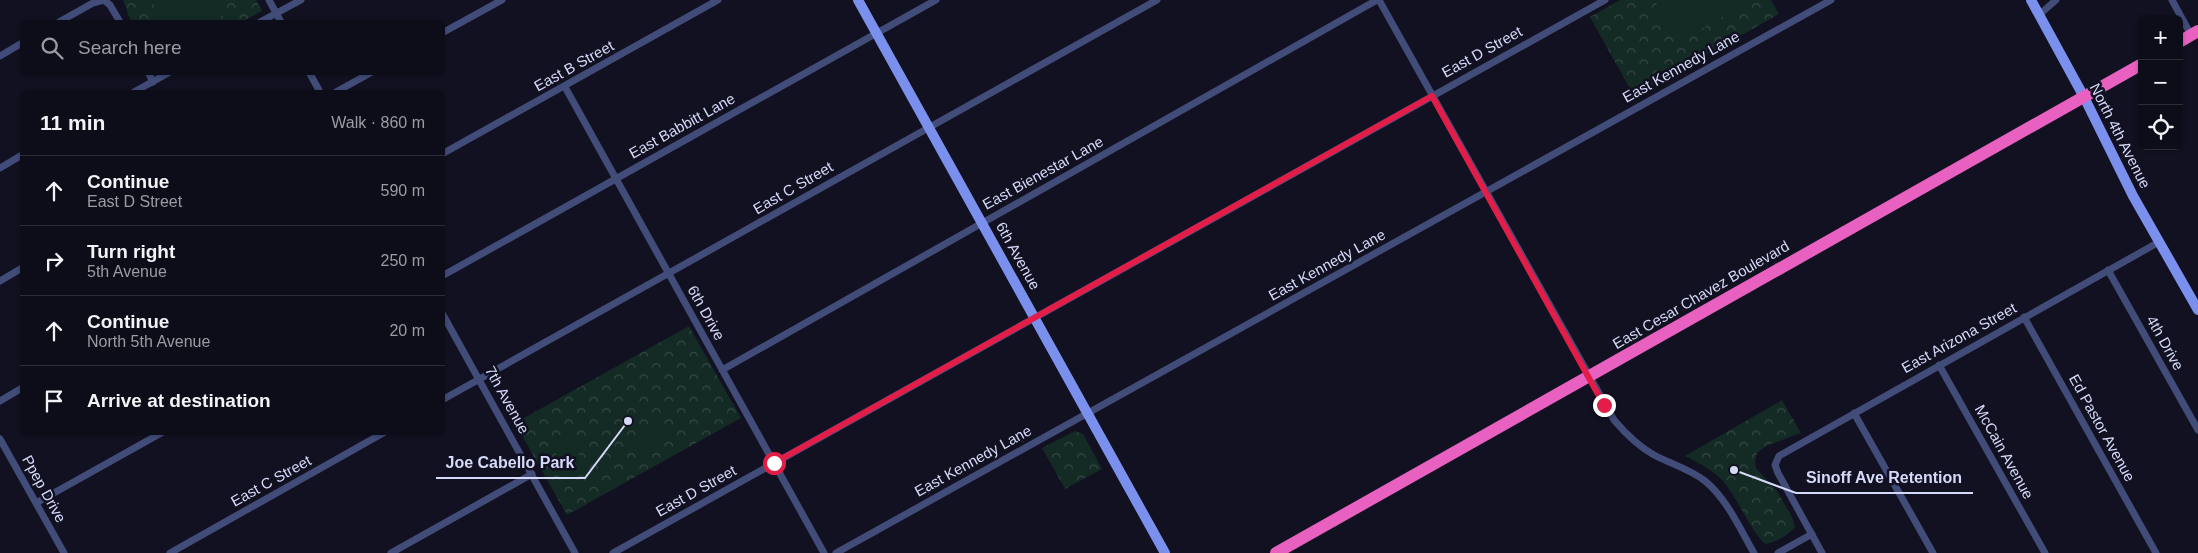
<!DOCTYPE html>
<html lang="en">
<head>
<meta charset="utf-8">
<style>
  body { margin:0; font-family:Helvetica,sans-serif; background:#1b1b26; color:#f1f3f6 }
  .controls { position:absolute; right:15px; top:15px; display:grid; overflow:hidden; border-radius:8px; box-shadow:0 1px 4px #0004 }
  .controls button { width:45px; height:45px; display:grid; place-items:center; padding:0; border:0; border-bottom:1px solid #2d2d38; background:#0d0d19; color:#f1f3f6; font:25px sans-serif }
  .stop { position:absolute; width:15px; height:15px; margin:-11px; border:4px solid #e11d48; border-radius:50%; background:#fff }
  .stop.end { background:#e11d48; border-color:#fff; box-shadow:0 1px 5px #0008 }
  .list { margin:0; padding:0; list-style:none }
  h2 { display:flex; justify-content:space-between; align-items:center; height:65px; margin:0; padding:0 20px; font-size:21px }
  h2 small { font-size:16px; font-weight:400; color:#9a9ca2 }
  .list li { display:grid; grid-template-columns:32px 1fr auto; gap:15px; align-items:center; box-sizing:border-box; height:70px; padding:0 20px; border-top:1px solid #2d2d38 }
  .list b { display:block; font-size:19px; white-space:nowrap }
  .list p { margin:0; font-size:16px; white-space:nowrap; color:#9a9ca2 }
  .list em { font-size:16px; font-style:normal; color:#9a9ca2 }
  .icon { flex:none; width:28px; height:28px; fill:none; stroke:currentColor; stroke-width:2; stroke-linecap:round; stroke-linejoin:round }
  .map { position:relative; flex:none; width:2198px; height:553px; overflow:hidden }
  .search { position:absolute; background:#0d0d19; box-shadow:0 1px 4px #0004; left:20px; top:20px; width:425px; height:55px; display:flex; align-items:center; gap:12px; box-sizing:border-box; padding:0 18px; border-radius:8px; color:#9a9ca2; font-size:19px }
  .panel { position:absolute; background:#0d0d19; box-shadow:0 1px 4px #0004; left:20px; top:90px; width:425px; height:345px; border-radius:8px }
  .map>svg:first-child { display:block }
</style>
</head>
<body>
<div class="map">
<svg width="2198" height="553" viewBox="0 0 2198 553">
  <defs>
    <pattern id="park-crowns" width="20" height="18" patternUnits="userSpaceOnUse" patternTransform="scale(1.25)"><rect width="20" height="18" fill="#142a24"/><path d="M2 6a3 3 0 1 1 6 0M12 15a3 3 0 1 1 6 0" fill="none" stroke="#354845"/></pattern>
  </defs>
  <rect width="100%" height="100%" fill="#111121"/>
  <path fill="url(#park-crowns)" d="M123,0h133l6,11 -20,11h-111z
    M1620,0h151l8,14 -145,82 -44,-79z
    M689,326l52,92 -174,97 -52,-92z
    M1782,400l19,33 -35,13 -9,7 -2,8 1,7 21,23 16,28 2,8c-8,9 -18,15 -30,17 -17,-17 -24,-40 -39,-59 -9,-13 -27,-22 -41,-29z
    M1075,431l8,3 19,35 -37,20 -23,-41z"/>
  <path fill="#142a24" d="M151,0h71l7,12 -18,10h-47z
    M1657,0h85l3,4 -67,38 -23,-41z
    M657,424l9,17 -29,16 -10,-17z
    M566,432l18,32 -17,10 -18,-33z"/>
  <g fill="none" stroke-linecap="round" stroke-linejoin="round">
    <path stroke="#424c79" stroke-width="7" d="M269,0l12,22
      M1379,0l235,420c11,13 24,26 40,35 17,9 36,14 51,26 22,18 35,48 49,72
      M2172,0l19,35
      M2039,15l17,-15
      M59,22l34,-19 11,-3 6,5 10,17
      M260,22l41,-22
      M442,33l60,-33
      M0,56l22,-13
      M148,72l5,10
      M309,72l11,20
      M565,87l259,466
      M134,92l36,-20
      M336,92l36,-20
      M442,154l276,-154
      M0,168l22,-13
      M2108,270l90,160
      M442,276l494,-276
      M0,281l22,-13
      M442,313l133,240
      M2024,317l132,236
      M1939,365l106,188
      M722,370l655,-370
      M442,400l715,-400
      M0,401l22,-13
      M1854,413l79,140
      M0,439l64,114
      M36,503l127,-71
      M170,553l215,-121
      M391,553l141,-79
      M613,553l992,-553
      M836,553l995,-553
      M1778,553l34,-19
      M1822,553l-44,-80 -3,-8 4,-9 380,-214"/>
    <path stroke="#7a90ec" stroke-width="10" d="M858,0l307,553
      M2031,0l53,97 49,99 65,114"/>
    <path stroke="#e961c0" stroke-width="12" d="M2179,42l19,-11
      M1276,553l866,-489"/>
  </g>
  <g fill="none" stroke-linecap="round" stroke-linejoin="round">
    <path stroke="#e11d48" stroke-width="6" d="M774,463l658,-367 172,309"/>
  </g>
  <g text-anchor="middle" stroke-width="5" stroke-linejoin="round" paint-order="stroke">
    <g font-size="15" fill="#d6daf9" stroke="#111121">
      <text transform="translate(1482 52) rotate(-29)" y="5">East D Street</text>
      <text transform="translate(574 66) rotate(-29)" y="5">East B Street</text>
      <text transform="translate(1681 67) rotate(-29)" y="5">East Kennedy Lane</text>
      <text transform="translate(682 126) rotate(-29)" y="5">East Babbitt Lane</text>
      <text transform="translate(2120 136) rotate(63)" y="5">North 4th Avenue</text>
      <text transform="translate(1043 173) rotate(-29)" y="5">East Bienestar Lane</text>
      <text transform="translate(793 188) rotate(-30)" y="5">East C Street</text>
      <text transform="translate(1018 256) rotate(61)" y="5">6th Avenue</text>
      <text transform="translate(1327 265) rotate(-29)" y="5">East Kennedy Lane</text>
      <text transform="translate(1701 295) rotate(-30)" y="5">East Cesar Chavez Boulevard</text>
      <text transform="translate(706 313) rotate(61)" y="5">6th Drive</text>
      <text transform="translate(1959 338) rotate(-29)" y="5">East Arizona Street</text>
      <text transform="translate(2165 343) rotate(61)" y="5">4th Drive</text>
      <text transform="translate(507 400) rotate(61)" y="5">7th Avenue</text>
      <text transform="translate(2102 428) rotate(61)" y="5">Ed Pastor Avenue</text>
      <text transform="translate(2004 452) rotate(61)" y="5">McCain Avenue</text>
      <text transform="translate(973 461) rotate(-29)" y="5">East Kennedy Lane</text>
      <text transform="translate(271 481) rotate(-29)" y="5">East C Street</text>
      <text transform="translate(44 489) rotate(61)" y="5">Ppep Drive</text>
      <text transform="translate(696 491) rotate(-29)" y="5">East D Street</text>
    </g>
  </g>
  <path fill="none" stroke="#d6daf9" stroke-width="2" d="M628 421L585 478H436M1734 470L1796 493H1973"/>
  <g fill="#d6daf9" stroke="#111121" stroke-width="2">
    <circle cx="628" cy="421" r="5"/>
    <circle cx="1734" cy="470" r="5"/>
  </g>
  <g font-size="16" text-anchor="middle" font-weight="bold" fill="#d6daf9" stroke="#111121" stroke-width="5" stroke-linejoin="round" paint-order="stroke">
    <text x="510" y="468">Joe Cabello Park</text>
    <text x="1884" y="483">Sinoff Ave Retention</text>
  </g>
</svg>
<div class="controls">
<button>+</button>
<button>−</button>
<button><svg class="icon" aria-label="locate" viewBox="0 0 24 24"><circle cx="12" cy="12" r="6"/><path d="M12 2v4M12 18v4M2 12h4M18 12h4"/></svg></button>
</div>
<div class="stop" style="left:774px;top:463px"></div>
<div class="stop end" style="left:1604px;top:405px"></div>
<div class="search"><svg class="icon" aria-label="search" viewBox="0 0 24 24"><circle cx="10" cy="10" r="6"/><path d="M15 15l6 6"/></svg>Search here</div>
<section class="panel">
<h2>11 min<small>Walk · 860 m</small></h2>
<ul class="list">
<li><svg class="icon" aria-label="ahead" viewBox="0 0 24 24"><path d="M12 20V5M6 11l6-6 6 6"/></svg><div><b>Continue</b><p>East D Street</p></div><em>590 m</em></li>
<li><svg class="icon" aria-label="right" viewBox="0 0 24 24"><path d="M7 20v-9h11M14 6l5 5-5 5"/></svg><div><b>Turn right</b><p>5th Avenue</p></div><em>250 m</em></li>
<li><svg class="icon" aria-label="ahead" viewBox="0 0 24 24"><path d="M12 20V5M6 11l6-6 6 6"/></svg><div><b>Continue</b><p>North 5th Avenue</p></div><em>20 m</em></li>
<li><svg class="icon" aria-label="arrive" viewBox="0 0 24 24"><path d="M6 21V4h12l-3 4 3 4H6"/></svg><div><b>Arrive at destination</b></div></li>
</ul>
</section>
</div>
</body>
</html>
